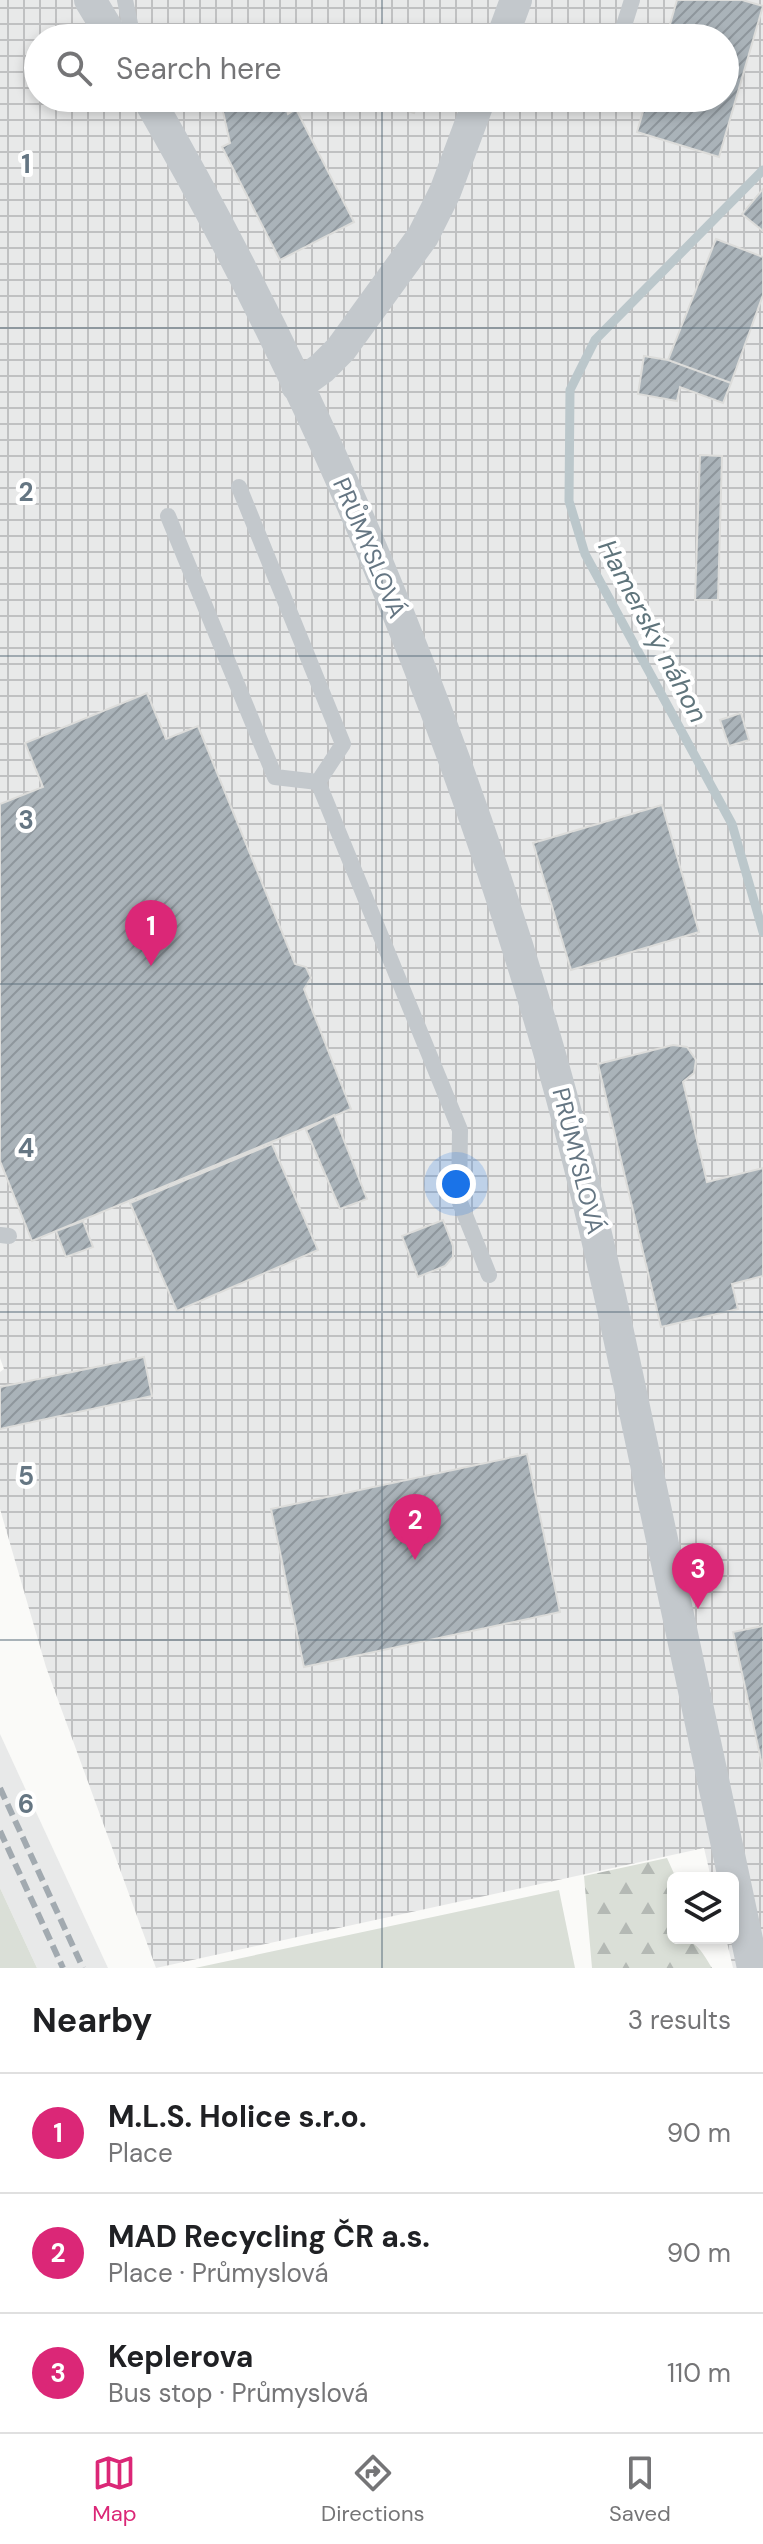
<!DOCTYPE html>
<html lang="en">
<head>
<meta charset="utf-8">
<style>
  body { margin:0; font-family:"DM Sans",sans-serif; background:#f2f2f2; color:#202124 }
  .controls { position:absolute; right:24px; bottom:24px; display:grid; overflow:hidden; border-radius:12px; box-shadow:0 4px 12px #0003 }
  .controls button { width:72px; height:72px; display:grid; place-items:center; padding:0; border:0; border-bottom:2px solid #e0e0e0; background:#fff; color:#202124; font:40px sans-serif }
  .you { position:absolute; left:456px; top:1184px; width:28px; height:28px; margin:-20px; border:6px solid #fff; border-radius:50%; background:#1a73e8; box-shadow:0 0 0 12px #1a73e833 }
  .badge { display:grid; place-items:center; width:52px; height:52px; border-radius:50%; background:#db2777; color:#fff; font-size:26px; font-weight:700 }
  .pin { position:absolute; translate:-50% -66px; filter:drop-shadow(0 2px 4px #0008) }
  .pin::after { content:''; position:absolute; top:42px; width:28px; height:24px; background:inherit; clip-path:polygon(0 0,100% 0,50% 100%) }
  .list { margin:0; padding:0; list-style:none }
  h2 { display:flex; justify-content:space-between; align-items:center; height:104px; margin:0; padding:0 32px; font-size:34px }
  h2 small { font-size:26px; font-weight:400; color:#757577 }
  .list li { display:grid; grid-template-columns:52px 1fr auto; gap:24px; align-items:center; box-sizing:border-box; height:120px; padding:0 32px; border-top:2px solid #e0e0e0 }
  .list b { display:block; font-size:30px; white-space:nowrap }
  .list p { margin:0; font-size:26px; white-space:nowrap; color:#757577 }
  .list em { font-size:26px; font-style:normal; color:#757577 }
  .icon { flex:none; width:44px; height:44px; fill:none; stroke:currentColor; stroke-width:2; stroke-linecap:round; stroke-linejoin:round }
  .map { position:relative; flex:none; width:763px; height:1968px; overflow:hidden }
  .search { position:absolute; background:#fff; box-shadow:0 4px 12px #0003; left:24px; right:24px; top:24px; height:88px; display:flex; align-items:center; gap:20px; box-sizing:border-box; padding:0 28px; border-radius:44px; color:#757577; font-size:30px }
  .sheet { height:464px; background:#fff }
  nav { display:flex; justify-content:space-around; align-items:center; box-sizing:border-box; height:112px; border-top:2px solid #e0e0e0; background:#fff; font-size:22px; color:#757577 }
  nav a { display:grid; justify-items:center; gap:4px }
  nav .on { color:#db2777 }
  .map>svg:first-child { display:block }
</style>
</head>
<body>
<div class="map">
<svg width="763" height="1968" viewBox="0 0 763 1968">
  <defs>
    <pattern id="industrial-grid" width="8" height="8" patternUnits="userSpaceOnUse" patternTransform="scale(2)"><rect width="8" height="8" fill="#e8e9e9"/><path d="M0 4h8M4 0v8" fill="none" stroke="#c0c1c2"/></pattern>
    <pattern id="forest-firs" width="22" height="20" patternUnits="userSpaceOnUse" patternTransform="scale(2)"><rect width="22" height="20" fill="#dadfd7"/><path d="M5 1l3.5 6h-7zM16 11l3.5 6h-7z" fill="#b4b9b4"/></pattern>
    <pattern id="building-hatch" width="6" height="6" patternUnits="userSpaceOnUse" patternTransform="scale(2)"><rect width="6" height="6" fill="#aab3b9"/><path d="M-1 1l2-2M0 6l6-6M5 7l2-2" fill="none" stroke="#8e969c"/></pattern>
  </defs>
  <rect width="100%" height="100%" fill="#fafaf8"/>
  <path fill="#e8e9e9" d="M0,1734l108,234h-71l-37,-80z"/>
  <path fill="url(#industrial-grid)" fill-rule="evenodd" d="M0,0h763v1968h-30l-7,-30h7v-60h-22l-7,-30 -548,120 -110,-301 -46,-158v-137l4,-3 -4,-11zM38,38h687v60h-687z"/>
  <path fill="#dadfd7" d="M0,1888l37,80h-37z
    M559,1890l16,78h-380z"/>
  <path fill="url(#forest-firs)" d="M667,1858l9,20 -3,60c22,0 28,12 39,30h-120l-8,-92z"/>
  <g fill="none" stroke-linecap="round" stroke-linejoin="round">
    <path stroke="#bbc7cb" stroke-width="9" d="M763,170l-168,170 -25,50 -1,111 16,53 147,270 31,108"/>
  </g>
  <path fill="url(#building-hatch)" stroke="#dcdcda" stroke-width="2" d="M677,0h65l21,6 -44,151 -82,-25 10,-34h78v-60h-59z
    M266,29l2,9h-40z
    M220,98h64l4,16 8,-5 58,113 -74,38 -58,-113 8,-4z
    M382,98h37l-5,15 -33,-11z
    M763,189v42l-21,-17z
    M716,239l47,18v38l-32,88 -63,-23z
    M644,356l24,4 63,23 -8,20 -43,-16 -3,14 -39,-7z
    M700,455l22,1 -4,144h-23z
    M147,693l19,46 32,-13 97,238 11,3 5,11 -7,11 47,120 -319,132 -32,-80v-357l43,-17 -18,-44z
    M741,713l8,27 -20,6 -9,-26z
    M662,805l37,127 -128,38 -38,-127z
    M673,1045l14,2 9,13 -2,13 -11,9 24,100 56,-14v108l-31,8 6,25 -77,18 -63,-263z
    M334,1115l33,84 -27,10 -34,-79z
    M272,1144l46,106 -141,61 -47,-108z
    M443,1220l10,26v11l-8,9 -27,11 -16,-41z
    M83,1221l10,26 -27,10 -10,-26z
    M144,1357l8,39 -152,33v-42z
    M527,1454l33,158 -256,55 -33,-158z
    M763,1626v143l-30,-137z"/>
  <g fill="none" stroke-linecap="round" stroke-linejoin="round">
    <path stroke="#c3c8cc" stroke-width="16" d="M125,0l8,38
      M620,38l12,-38
      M239,487l104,257 -25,38
      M168,516l107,261 43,5 142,348 -1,70 30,75
      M0,1235l9,1"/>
    <path stroke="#c3c8cc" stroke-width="32" d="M90,0l23,38
      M502,38l14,-38
      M148,98c171,297 305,621 400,950 43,149 74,302 106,454 33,155 66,311 99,466
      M297,386l25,-18 19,-19 82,-113 22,-44 35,-94"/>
    <path stroke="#a2aab0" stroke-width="6" stroke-dasharray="12 6" stroke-linecap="butt" d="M0,1788l83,180
      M0,1831l63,137"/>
  </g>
  <path fill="none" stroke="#657683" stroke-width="2" stroke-opacity="0.55" d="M382,0v38M382,98v1870M0,328h763M0,656h763M0,984h763M0,1312h763M0,1640h763"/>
  <g text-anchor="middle" stroke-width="8" stroke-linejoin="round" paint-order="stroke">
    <g font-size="24" fill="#657683" stroke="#fff">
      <text transform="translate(369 548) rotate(67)" y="8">PRŮMYSLOVÁ</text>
      <text transform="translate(578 1161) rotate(76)" y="8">PRŮMYSLOVÁ</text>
    </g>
    <g font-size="26" font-style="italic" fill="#60757c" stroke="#fff">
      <text transform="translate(653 631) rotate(62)" y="9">Hamerský náhon</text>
    </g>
  </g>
  <g font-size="26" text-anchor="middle" font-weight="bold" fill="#657683" stroke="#fff" stroke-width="8" stroke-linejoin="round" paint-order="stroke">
    <text x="26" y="173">1</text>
    <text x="26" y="501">2</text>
    <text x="26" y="829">3</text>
    <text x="26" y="1157">4</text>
    <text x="26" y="1485">5</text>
    <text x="26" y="1813">6</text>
  </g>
</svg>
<div class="controls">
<button><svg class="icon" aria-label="layers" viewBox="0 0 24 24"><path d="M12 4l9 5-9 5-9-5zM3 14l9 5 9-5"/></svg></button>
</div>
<div class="you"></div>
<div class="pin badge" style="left:151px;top:966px">1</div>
<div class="pin badge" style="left:415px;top:1560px">2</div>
<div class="pin badge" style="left:698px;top:1609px">3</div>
<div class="search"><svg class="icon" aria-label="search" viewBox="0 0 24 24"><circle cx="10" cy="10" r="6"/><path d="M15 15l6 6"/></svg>Search here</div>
</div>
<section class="sheet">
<h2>Nearby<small>3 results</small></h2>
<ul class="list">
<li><span class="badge">1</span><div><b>M.L.S. Holice s.r.o.</b><p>Place</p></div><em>90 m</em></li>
<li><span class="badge">2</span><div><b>MAD Recycling ČR a.s.</b><p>Place · Průmyslová</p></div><em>90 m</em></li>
<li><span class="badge">3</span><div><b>Keplerova</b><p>Bus stop · Průmyslová</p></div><em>110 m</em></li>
</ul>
</section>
<nav>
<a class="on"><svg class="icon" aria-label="map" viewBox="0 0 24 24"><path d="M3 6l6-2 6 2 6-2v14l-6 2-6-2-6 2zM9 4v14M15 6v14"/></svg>Map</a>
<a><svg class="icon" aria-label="directions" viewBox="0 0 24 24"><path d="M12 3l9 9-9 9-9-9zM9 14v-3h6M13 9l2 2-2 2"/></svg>Directions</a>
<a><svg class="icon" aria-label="saved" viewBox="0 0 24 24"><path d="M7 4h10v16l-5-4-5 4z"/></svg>Saved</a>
</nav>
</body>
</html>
